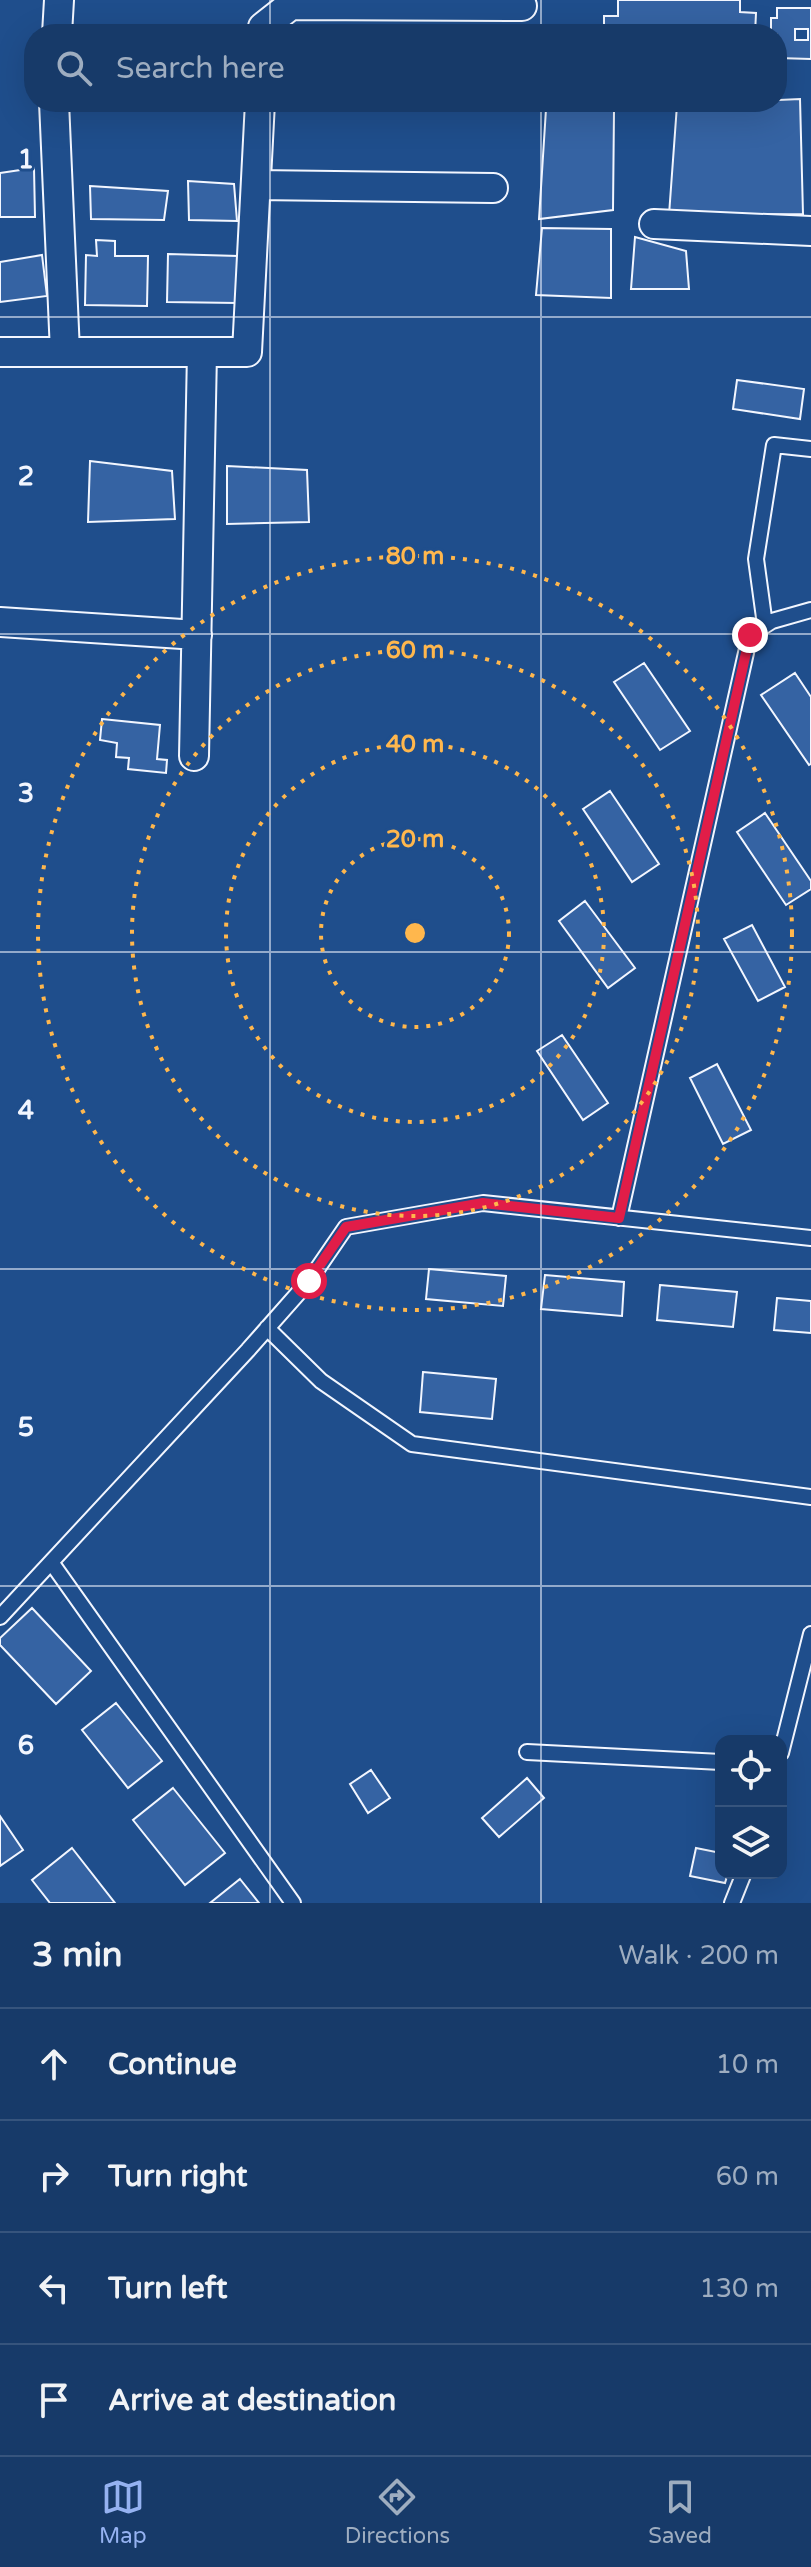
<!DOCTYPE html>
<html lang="en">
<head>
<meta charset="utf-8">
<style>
  body { margin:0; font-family:"Varela Round",sans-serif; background:#244571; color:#f1f3f6 }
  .controls { position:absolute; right:24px; bottom:24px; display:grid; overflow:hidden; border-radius:16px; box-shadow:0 8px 32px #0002 }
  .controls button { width:72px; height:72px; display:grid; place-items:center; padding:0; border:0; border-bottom:2px solid #36547d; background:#173a69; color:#f1f3f6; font:40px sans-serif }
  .stop { position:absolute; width:24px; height:24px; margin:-18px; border:6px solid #e11d48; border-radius:50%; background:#fff }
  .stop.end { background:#e11d48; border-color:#fff; box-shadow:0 2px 8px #0008 }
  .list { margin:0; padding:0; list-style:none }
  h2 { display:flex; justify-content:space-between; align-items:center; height:104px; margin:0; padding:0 32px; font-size:34px }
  h2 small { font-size:26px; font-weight:400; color:#9eadc0 }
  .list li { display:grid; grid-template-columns:52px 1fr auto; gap:24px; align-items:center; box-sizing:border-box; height:112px; padding:0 32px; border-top:2px solid #36547d }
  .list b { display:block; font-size:30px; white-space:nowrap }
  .list em { font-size:26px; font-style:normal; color:#9eadc0 }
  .icon { flex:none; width:44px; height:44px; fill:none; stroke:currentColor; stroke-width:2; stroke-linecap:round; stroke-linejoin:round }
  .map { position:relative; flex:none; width:811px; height:1903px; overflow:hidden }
  .search { position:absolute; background:#173a69; box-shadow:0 8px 32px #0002; left:24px; right:24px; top:24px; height:88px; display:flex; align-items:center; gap:20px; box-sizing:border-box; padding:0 28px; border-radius:32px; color:#9eadc0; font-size:30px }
  .sheet { height:552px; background:#173a69 }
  nav { display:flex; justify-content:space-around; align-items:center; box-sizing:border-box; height:112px; border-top:2px solid #36547d; background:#173a69; font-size:22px; color:#9eadc0 }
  nav a { display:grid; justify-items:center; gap:4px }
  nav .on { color:#95b2f1 }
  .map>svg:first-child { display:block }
</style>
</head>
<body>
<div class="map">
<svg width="811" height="1903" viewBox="0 0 811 1903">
  <rect width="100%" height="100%" fill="#1f4e8c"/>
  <path fill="#3563a3" stroke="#f2f6ff" stroke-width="2" fill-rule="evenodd" d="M618,0h122v12l16,1 -1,21h-24v-7h-24v7h-52l1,-3 -28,-1v4h-24v-18h14z
    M777,8h34v51l-33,-1 -1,-24h-6v-16h6zM795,29h13v11h-13z
    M800,99l3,115 -134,1 8,-110z
    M546,109l68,1 -1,100 -74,9z
    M34,168l1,49h-35v-44z
    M188,181l46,3 3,37 -48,-1z
    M90,186l78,5 -4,29 -73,-1z
    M542,228l69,1v69l-75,-3z
    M635,237l51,14 3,38h-58z
    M96,240l19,1v15h33l-1,50 -62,-1 1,-50 11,1z
    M168,254l70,2 -1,47 -70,-1z
    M42,255l5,41 -47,6v-40z
    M737,380l67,9 -4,30 -67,-10z
    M90,461l82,10 3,48 -87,3z
    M227,466l80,4 2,52 -82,2z
    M644,663l46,68 -30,19 -46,-68z
    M795,673l16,24v67l-2,1 -48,-70z
    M102,719l58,6 -3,34 10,1 -1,13 -38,-4 1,-11 -13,-1 1,-14 -17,-3z
    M610,791l49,73 -27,18 -49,-73z
    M765,813l46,68v8l-25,16 -49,-73z
    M585,901l50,67 -27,20 -49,-67z
    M752,925l33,62 -27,14 -34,-62z
    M562,1035l46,68 -25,17 -46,-69z
    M717,1064l34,66 -28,14 -33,-66z
    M429,1269l77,7 -3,30 -77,-7z
    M545,1275l79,7 -2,34 -81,-7z
    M660,1285l77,7 -4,35 -76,-7z
    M777,1298l34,3v32l-37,-3z
    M423,1372l73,7 -4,40 -72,-7z
    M32,1608l59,63 -35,33 -56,-59v-7z
    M116,1703l46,58 -34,27 -46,-58z
    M371,1770l19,28 -22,15 -18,-29z
    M527,1778l17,20 -45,39 -17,-19z
    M173,1788l52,65 -40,32 -52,-65z
    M0,1816l23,34 -23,16z
    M72,1848l43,55h-65l-18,-23z
    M696,1848l25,5v20h7l-3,10 -35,-7z
    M240,1879l19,24h-49z"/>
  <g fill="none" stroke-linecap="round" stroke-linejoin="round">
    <defs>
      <path id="service" d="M765,625l-9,-66 18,-114 37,4
        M619,1218l131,-583 22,-14 39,-11
        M267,1328l54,53 91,63 399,53
        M51,1562l242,341
        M0,1617l248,-267 61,-69 37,-54 137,-24 328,35
        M527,1752l194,10
        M781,1753l30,-119
        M732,1903l12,-30"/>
      <path id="minor" d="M57,34l2,-34
        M263,34v-7l28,-22 231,1
        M54,102l11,250
        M256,185l237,3
        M654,224l157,7
        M0,352h247l13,-250
        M0,622l197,13
        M194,756l8,-404"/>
    </defs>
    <use href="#service" stroke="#f2f6ff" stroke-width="18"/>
    <use href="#minor" stroke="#f2f6ff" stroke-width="32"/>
    <use href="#service" stroke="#1f4e8c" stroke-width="14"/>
    <use href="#minor" stroke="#1f4e8c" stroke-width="28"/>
  </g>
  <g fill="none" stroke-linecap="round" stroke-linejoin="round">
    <path stroke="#e11d48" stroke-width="10" d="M309,1281l37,-54 137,-24 136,15 131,-583"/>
  </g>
  <path fill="none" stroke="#f2f6ff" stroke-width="2" stroke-opacity="0.55" d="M270,0v34M541,0v34M270,102v1801M541,102v1801M0,317h811M0,634h811M0,952h811M0,1269h811M0,1586h811"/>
  <g fill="none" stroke="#ffb74d" stroke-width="4" stroke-dasharray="4 8">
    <circle cx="415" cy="933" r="94"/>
    <circle cx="415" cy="933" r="189"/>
    <circle cx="415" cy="933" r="283"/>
    <circle cx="415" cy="933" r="377"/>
  </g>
  <g font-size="26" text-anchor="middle" font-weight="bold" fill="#f2f6ff" stroke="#1f4e8c" stroke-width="6" stroke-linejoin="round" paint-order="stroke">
    <text x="26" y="168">1</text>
    <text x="26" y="485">2</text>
    <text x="26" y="802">3</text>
    <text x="26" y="1119">4</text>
    <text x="26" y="1436">5</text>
    <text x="26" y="1754">6</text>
  </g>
  <circle cx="415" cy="933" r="12" fill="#ffb74d" stroke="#1f4e8c" stroke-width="4"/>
  <g font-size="24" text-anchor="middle" font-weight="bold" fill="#ffb74d" stroke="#1f4e8c" stroke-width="6" stroke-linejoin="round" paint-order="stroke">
    <text x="415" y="564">80 m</text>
    <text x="415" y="658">60 m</text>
    <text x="415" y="752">40 m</text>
    <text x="415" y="847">20 m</text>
  </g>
</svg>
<div class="controls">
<button><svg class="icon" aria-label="locate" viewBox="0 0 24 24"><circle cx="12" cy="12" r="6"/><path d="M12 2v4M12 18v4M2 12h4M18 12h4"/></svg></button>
<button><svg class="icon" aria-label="layers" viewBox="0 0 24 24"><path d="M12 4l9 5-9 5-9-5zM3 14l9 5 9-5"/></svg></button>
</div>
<div class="stop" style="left:309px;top:1281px"></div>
<div class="stop end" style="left:750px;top:635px"></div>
<div class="search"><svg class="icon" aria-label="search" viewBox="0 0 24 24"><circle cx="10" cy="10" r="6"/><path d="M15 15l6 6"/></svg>Search here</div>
</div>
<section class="sheet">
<h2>3 min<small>Walk · 200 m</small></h2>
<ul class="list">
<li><svg class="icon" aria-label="ahead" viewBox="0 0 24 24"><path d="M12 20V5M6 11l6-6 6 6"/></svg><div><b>Continue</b></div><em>10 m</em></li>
<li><svg class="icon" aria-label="right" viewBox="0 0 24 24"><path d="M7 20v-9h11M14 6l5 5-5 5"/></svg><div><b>Turn right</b></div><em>60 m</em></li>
<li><svg class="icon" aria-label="left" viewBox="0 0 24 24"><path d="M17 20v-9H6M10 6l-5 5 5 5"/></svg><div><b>Turn left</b></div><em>130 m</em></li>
<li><svg class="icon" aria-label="arrive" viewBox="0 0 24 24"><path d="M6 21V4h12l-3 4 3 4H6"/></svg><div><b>Arrive at destination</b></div></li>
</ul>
</section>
<nav>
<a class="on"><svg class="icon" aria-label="map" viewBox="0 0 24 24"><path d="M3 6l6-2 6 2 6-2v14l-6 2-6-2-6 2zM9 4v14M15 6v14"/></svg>Map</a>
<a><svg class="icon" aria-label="directions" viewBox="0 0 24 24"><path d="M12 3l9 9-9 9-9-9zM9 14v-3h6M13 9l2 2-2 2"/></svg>Directions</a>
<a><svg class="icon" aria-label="saved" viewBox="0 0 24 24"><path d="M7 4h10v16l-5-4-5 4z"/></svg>Saved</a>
</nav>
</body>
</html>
